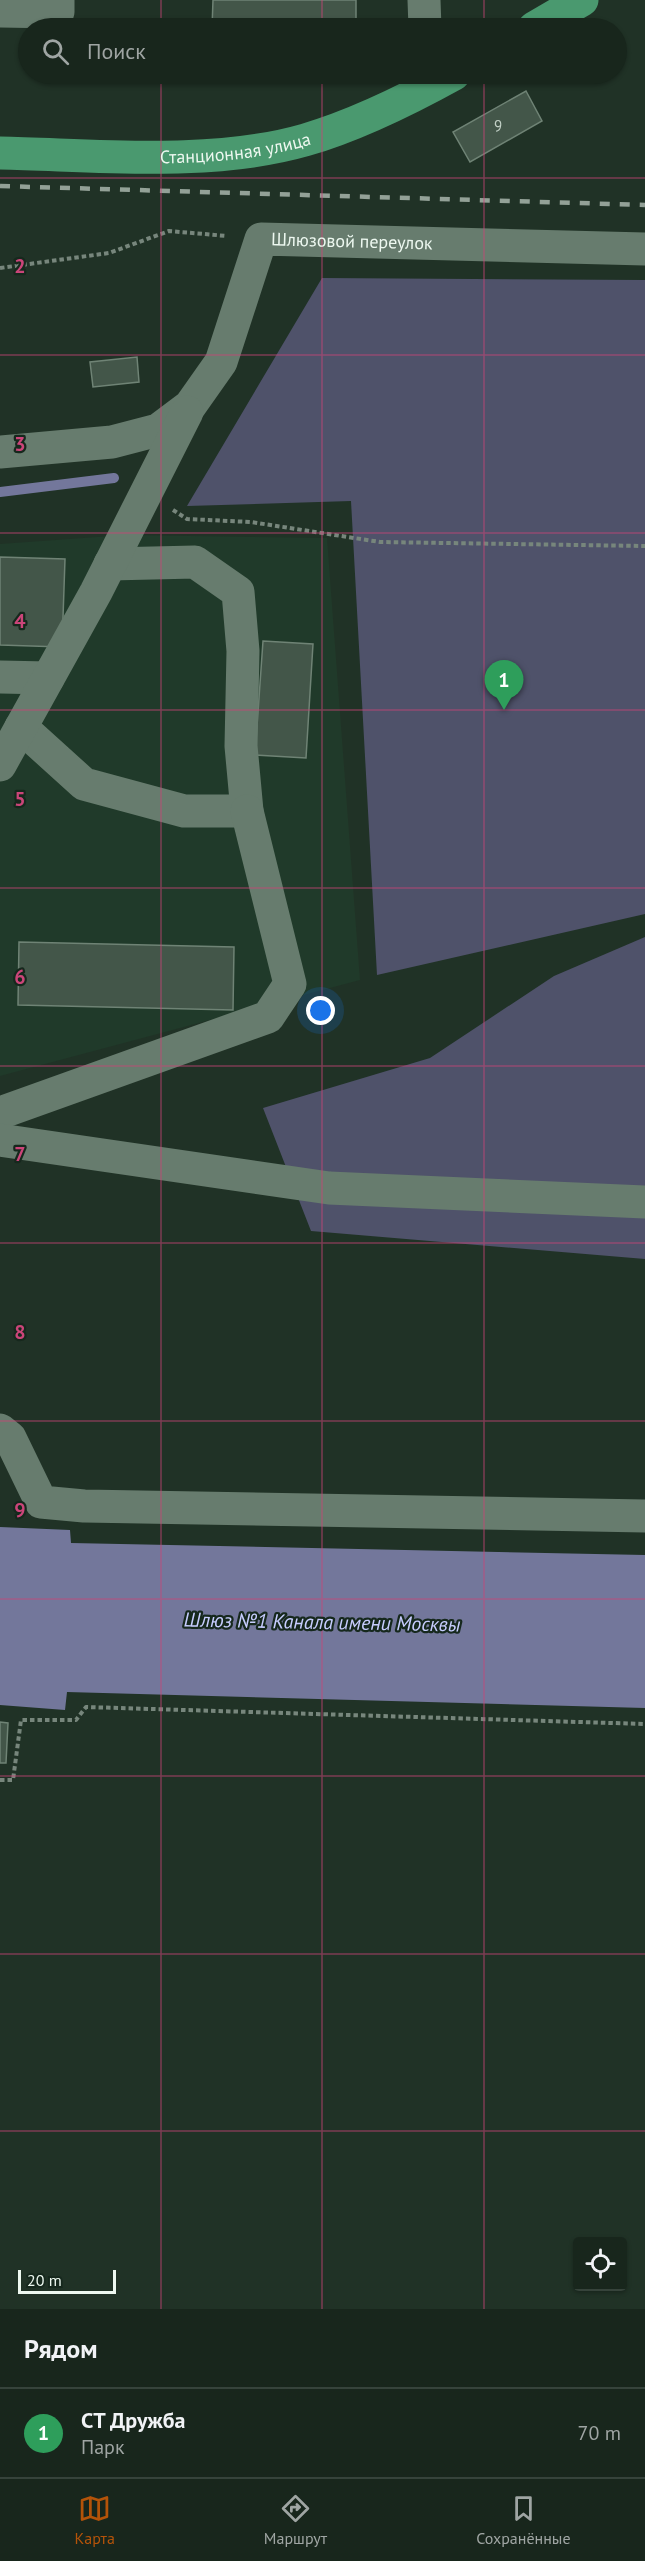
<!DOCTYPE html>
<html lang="ru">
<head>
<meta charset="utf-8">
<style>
  body { margin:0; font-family:"PT Sans",sans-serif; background:#253229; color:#f1f3f6 }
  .controls { position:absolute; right:18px; bottom:18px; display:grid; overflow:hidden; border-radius:6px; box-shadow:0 2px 4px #0004 }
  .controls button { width:54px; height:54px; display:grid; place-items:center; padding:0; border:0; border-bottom:2px solid #36433b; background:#18261c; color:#f1f3f6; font:30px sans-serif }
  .scale { position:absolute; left:18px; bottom:15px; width:98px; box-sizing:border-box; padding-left:6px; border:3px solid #edf8f0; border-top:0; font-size:16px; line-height:21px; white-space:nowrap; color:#edf8f0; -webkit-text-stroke:4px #16281d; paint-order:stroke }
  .you { position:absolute; left:321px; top:1011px; width:21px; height:21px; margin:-15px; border:4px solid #fff; border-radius:50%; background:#1a73e8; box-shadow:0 0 0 9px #1a73e833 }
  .badge { display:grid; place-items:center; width:39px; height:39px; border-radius:50%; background:#b45309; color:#fff; font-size:20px; font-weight:700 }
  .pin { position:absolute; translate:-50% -50px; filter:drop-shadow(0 2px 3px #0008) }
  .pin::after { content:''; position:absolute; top:32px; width:21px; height:18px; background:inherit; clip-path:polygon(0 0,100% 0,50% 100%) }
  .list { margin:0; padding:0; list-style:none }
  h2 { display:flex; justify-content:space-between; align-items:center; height:78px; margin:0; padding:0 24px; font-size:26px }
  h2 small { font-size:20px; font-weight:400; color:#9fa5a3 }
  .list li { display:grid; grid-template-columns:39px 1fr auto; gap:18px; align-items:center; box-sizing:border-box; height:90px; padding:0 24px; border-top:2px solid #36433b }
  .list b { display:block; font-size:22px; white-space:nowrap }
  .list p { margin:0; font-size:20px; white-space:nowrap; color:#9fa5a3 }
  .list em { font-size:20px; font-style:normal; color:#9fa5a3 }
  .icon { flex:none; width:33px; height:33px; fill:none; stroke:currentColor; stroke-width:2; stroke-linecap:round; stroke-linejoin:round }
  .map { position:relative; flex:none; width:645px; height:2309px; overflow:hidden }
  .search { position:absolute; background:#18261c; box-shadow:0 2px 4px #0004; left:18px; right:18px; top:18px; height:66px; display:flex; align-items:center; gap:15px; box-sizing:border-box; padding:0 21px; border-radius:33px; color:#9fa5a3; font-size:22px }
  .sheet { height:168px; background:#18261c }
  nav { display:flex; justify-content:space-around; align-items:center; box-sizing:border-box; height:84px; border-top:2px solid #36433b; background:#18261c; font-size:16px; color:#9fa5a3 }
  nav a { display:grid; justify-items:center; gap:3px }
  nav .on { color:#b45309 }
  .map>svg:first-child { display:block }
</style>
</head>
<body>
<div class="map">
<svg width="645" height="2309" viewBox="0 0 645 2309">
  <rect width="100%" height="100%" fill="#203226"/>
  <path fill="#203a2a" d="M125,535l202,3 33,442 -360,96v-532z"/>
  <path fill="#4f526a" d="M322,278l323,2v634l-268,61 -26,-474 -164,5z
    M645,937v322l-334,-28 -48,-123 167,-50 124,-82z"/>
  <path fill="#73779b" d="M0,1527l70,3 1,13 574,12v153l-578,-16 -2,18 -65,-5z"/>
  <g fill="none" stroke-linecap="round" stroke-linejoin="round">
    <path stroke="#73779b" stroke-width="10" d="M0,492l114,-14"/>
  </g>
  <path fill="#435649" stroke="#6f8375" stroke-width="1.5" d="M213,0h143v28h-144z
    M526,91l16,30 -72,41 -17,-30z
    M137,357l2,25 -46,5 -3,-25z
    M0,557l65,2 -3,88 -62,-2z
    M263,641l50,3 -7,114 -51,-3z
    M19,942l215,5 -1,63 -215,-5z
    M0,1722l8,1 -2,40h-6z"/>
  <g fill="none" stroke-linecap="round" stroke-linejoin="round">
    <path stroke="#77867c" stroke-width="4" stroke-dasharray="4.5 3" stroke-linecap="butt" d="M0,268l109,-15 60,-22 58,5
      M173,510l14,9 64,3 129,20 265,4
      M0,1780h13l8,-60h55l10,-13 559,17"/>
    <g stroke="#677c6e" stroke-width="33">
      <path d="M424,0l1,28"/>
      <path d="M0,11l58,1v-12"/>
      <path id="s1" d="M0,452l112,-10 46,-12 32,-24 31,-44 40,-123 384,10"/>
      <path d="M0,677l48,1"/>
      <path d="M21,727l63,57 100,27h63l-6,-65 2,-95 -5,-59 -43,-30 -85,2"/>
      <path d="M0,765l96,-173 91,-180"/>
      <path d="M0,1113l268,-96 22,-33 -43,-173"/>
      <path d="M0,1140l329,48 316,14"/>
      <path d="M0,1430l10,8 31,64 43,4 561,10"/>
    </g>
    <g stroke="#4a996f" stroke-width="33">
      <path d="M534,28l48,-28"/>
      <path id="s2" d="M0,153c97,2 211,14 305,-13 52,-15 102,-40 149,-66"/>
    </g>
    <path stroke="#93a197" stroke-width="4.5" stroke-dasharray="10 10" stroke-linecap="butt" d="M0,186l645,19"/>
  </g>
  <path fill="none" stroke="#cb4579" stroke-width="1.5" stroke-opacity="0.55" d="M161,0v28M322,0v28M484,0v28M161,74v2235M322,74v2235M484,74v2235M0,178h645M0,355h645M0,533h645M0,710h645M0,888h645M0,1066h645M0,1243h645M0,1421h645M0,1599h645M0,1776h645M0,1954h645M0,2131h645"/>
  <g text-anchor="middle" stroke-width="4.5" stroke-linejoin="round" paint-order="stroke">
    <g font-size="15" fill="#c2d0c6">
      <text x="498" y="131">9</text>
    </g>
    <g font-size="18" fill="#edf8f0" stroke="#16281d">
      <text dy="6" stroke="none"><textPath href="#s2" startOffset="236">Станционная улица</textPath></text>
      <text dy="6" stroke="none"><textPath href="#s1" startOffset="474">Шлюзовой переулок</textPath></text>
    </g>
    <g font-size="20" font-style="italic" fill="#c7cdfe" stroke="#16281d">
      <text transform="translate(322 1622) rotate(1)" y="7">Шлюз №1 Канала имени Москвы</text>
    </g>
  </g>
  <g font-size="20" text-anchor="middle" font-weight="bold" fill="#cb4579" stroke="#16281d" stroke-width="4.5" stroke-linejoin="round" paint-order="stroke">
    <text x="20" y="273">2</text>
    <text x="20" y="451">3</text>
    <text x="20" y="628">4</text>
    <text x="20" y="806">5</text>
    <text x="20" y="984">6</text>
    <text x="20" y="1161">7</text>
    <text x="20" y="1339">8</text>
    <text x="20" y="1517">9</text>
  </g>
</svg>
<div class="controls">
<button><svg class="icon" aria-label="locate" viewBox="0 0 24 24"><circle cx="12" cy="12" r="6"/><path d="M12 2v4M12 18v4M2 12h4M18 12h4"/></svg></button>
</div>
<div class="scale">20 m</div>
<div class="you"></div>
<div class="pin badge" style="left:504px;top:710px;background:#2e9e5b">1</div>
<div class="search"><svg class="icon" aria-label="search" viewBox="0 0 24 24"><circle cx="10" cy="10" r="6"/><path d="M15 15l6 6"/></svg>Поиск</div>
</div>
<section class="sheet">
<h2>Рядом<small></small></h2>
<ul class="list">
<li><span class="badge" style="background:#2e9e5b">1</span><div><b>СТ Дружба</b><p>Парк</p></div><em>70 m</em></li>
</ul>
</section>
<nav>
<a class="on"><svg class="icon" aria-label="map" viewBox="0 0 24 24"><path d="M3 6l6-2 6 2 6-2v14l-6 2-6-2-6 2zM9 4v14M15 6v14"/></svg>Карта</a>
<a><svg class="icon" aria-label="directions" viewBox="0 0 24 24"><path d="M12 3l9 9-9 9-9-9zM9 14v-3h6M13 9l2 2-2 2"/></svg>Маршрут</a>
<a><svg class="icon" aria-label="saved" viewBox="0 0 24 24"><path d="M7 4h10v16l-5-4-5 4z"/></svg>Сохранённые</a>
</nav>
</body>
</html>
